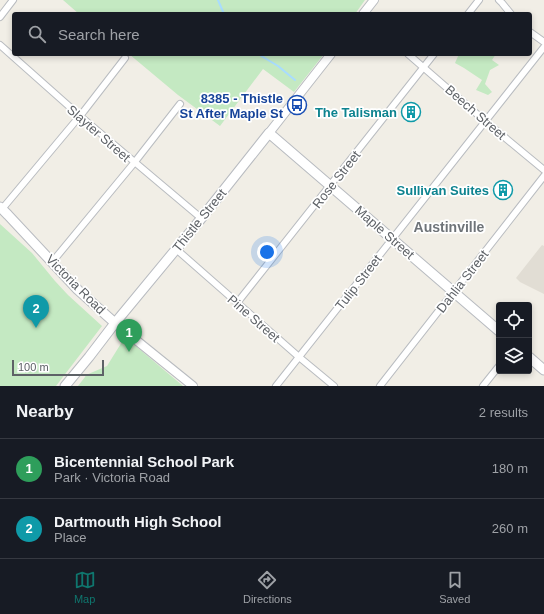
<!DOCTYPE html>
<html lang="en">
<head>
<meta charset="utf-8">
<style>
  body { margin:0; font-family:Helvetica,sans-serif; background:#20242c; color:#f1f3f6 }
  .controls { position:absolute; right:12px; bottom:12px; display:grid; overflow:hidden; border-radius:4px; box-shadow:0 2px 6px #0003 }
  .controls button { width:36px; height:36px; display:grid; place-items:center; padding:0; border:0; border-bottom:1px solid #363941; background:#171b24; color:#f1f3f6; font:20px sans-serif }
  .scale { position:absolute; left:12px; bottom:10px; width:92px; box-sizing:border-box; padding-left:4px; border:2px solid #5e6267; border-top:0; font-size:11px; line-height:14px; white-space:nowrap; color:#5e6267; -webkit-text-stroke:3px #fff; paint-order:stroke }
  .you { position:absolute; left:267px; top:252px; width:14px; height:14px; margin:-10px; border:3px solid #fff; border-radius:50%; background:#1a73e8; box-shadow:0 0 0 6px #1a73e833 }
  .badge { display:grid; place-items:center; width:26px; height:26px; border-radius:50%; background:#0f766e; color:#fff; font-size:13px; font-weight:700 }
  .pin { position:absolute; translate:-50% -33px; filter:drop-shadow(0 1px 2px #0008) }
  .pin::after { content:''; position:absolute; top:21px; width:14px; height:12px; background:inherit; clip-path:polygon(0 0,100% 0,50% 100%) }
  .list { margin:0; padding:0; list-style:none }
  h2 { display:flex; justify-content:space-between; align-items:center; height:52px; margin:0; padding:0 16px; font-size:17px }
  h2 small { font-size:13px; font-weight:400; color:#9ea1a6 }
  .list li { display:grid; grid-template-columns:26px 1fr auto; gap:12px; align-items:center; box-sizing:border-box; height:60px; padding:0 16px; border-top:1px solid #363941 }
  .list b { display:block; font-size:15px; white-space:nowrap }
  .list p { margin:0; font-size:13px; white-space:nowrap; color:#9ea1a6 }
  .list em { font-size:13px; font-style:normal; color:#9ea1a6 }
  .icon { flex:none; width:22px; height:22px; fill:none; stroke:currentColor; stroke-width:2; stroke-linecap:round; stroke-linejoin:round }
  .map { position:relative; flex:none; width:544px; height:386px; overflow:hidden }
  .search { position:absolute; background:#171b24; box-shadow:0 2px 6px #0003; left:12px; right:12px; top:12px; height:44px; display:flex; align-items:center; gap:10px; box-sizing:border-box; padding:0 14px; border-radius:4px; color:#9ea1a6; font-size:15px }
  .sheet { height:172px; background:#171b24 }
  nav { display:flex; justify-content:space-around; align-items:center; box-sizing:border-box; height:56px; border-top:1px solid #363941; background:#171b24; font-size:11px; color:#9ea1a6 }
  nav a { display:grid; justify-items:center; gap:2px }
  nav .on { color:#0f766e }
  .map>svg:first-child { display:block }
</style>
</head>
<body>
<div class="map">
<svg width="544" height="386" viewBox="0 0 544 386">
  <rect width="100%" height="100%" fill="#f1eee6"/>
  <path fill="#e1ddd4" d="M542,245l2,1v48l-24,-12 -4,-4z"/>
  <path fill="#c4e9c2" d="M63,0h302l-10,14h-276z
    M129,54h195l-30,38 -31,-23 -43,57 -42,-31z
    M459,54l12,2 1,-2h24l-4,6 7,5 -9,5 -5,14 7,8 -4,3 -12,-5 6,-10 -18,-12 -9,-5z
    M0,224l32,29 23,28 13,14 34,31 -46,60h-56z
    M125,337l58,49h-105l7,-9 1,-2 21,-9z"/>
  <g fill="none" stroke-linecap="round" stroke-linejoin="round">
    <path stroke="#a8dcff" stroke-width="2" d="M218,0l6,14
      M258,54l20,12 17,14"/>
    <defs>
      <path id="minor" d="M499,0l3,3 9,11
        M468,14l11,-14
        M0,17l13,-17
        M530,32l14,10
        M0,45l80,71 121,102
        M408,54l77,67 59,49
        M2,209l82,-98 41,-53
        M176,249l123,108 35,29
        M53,261l81,-98 46,-59
        M237,303l197,-249
        M276,386l268,-339
        M380,386l164,-210
        M483,386l16,-20"/>
      <path id="tertiary" d="M363,14l11,-14
        M269,133l62,-79
        M115,323l78,63"/>
      <path id="secondary" d="M0,207l8,8 70,75 37,33
        M529,357l15,13
        M65,386l24,-29 26,-34 81,-98 73,-92 230,198"/>
    </defs>
    <use href="#minor" stroke="#b9bcc0" stroke-width="8"/>
    <use href="#tertiary" stroke="#b9bcc0" stroke-width="10"/>
    <use href="#secondary" stroke="#b8bbc0" stroke-width="11"/>
    <use href="#minor" stroke="#fff" stroke-width="6"/>
    <use href="#tertiary" stroke="#fff" stroke-width="8"/>
    <use href="#secondary" stroke="#fff" stroke-width="9"/>
  </g>
  <defs>
    <symbol id="bus-ring" viewBox="-11 -11 22 22"><circle r="9.5" fill="#fff" stroke="#1a4fb4" stroke-width="1.5"/><path d="M-5-6H5V4H4V6H2V4H-2V6H-4V4H-5ZM-3.5-4V0h7V-4ZM-3.5 1.2v1.5H-2V1.2ZM2 1.2v1.5H3.5V1.2Z" fill="#1a4fb4"/></symbol>
    <symbol id="building-ring" viewBox="-11 -11 22 22"><circle r="9.5" fill="#fff" stroke="#0f9aa8" stroke-width="1.5"/><path d="M-4-6H4V6H1V3H-1V6H-4ZM-2.5-4.3h1.7v1.8h-1.7ZM.8-4.3h1.7v1.8H.8ZM-2.5-1h1.7V.8h-1.7ZM.8-1h1.7V.8H.8Z" fill="#0f9aa8"/></symbol>
  </defs>
  <g fill-rule="evenodd">
    <use href="#bus-ring" x="286" y="94" width="22" height="22"/>
    <use href="#building-ring" x="400" y="101" width="22" height="22"/>
    <use href="#building-ring" x="492" y="179" width="22" height="22"/>
  </g>
  <g text-anchor="middle" stroke-width="3.5" stroke-linejoin="round" paint-order="stroke">
    <g font-size="13" font-weight="bold" fill="#164399" stroke="#fff" text-anchor="end">
      <text x="283" y="103">8385 - Thistle<tspan x="283" dy="15">St After Maple St</tspan></text>
    </g>
    <g font-size="13" font-weight="bold" fill="#0d838f" stroke="#fff" text-anchor="end">
      <text x="397" y="117">The Talisman</text>
      <text x="489" y="195">Sullivan Suites</text>
    </g>
    <g font-size="13" fill="#5e6267" stroke="#fff">
      <text transform="translate(476 112) rotate(41)" y="5">Beech Street</text>
      <text transform="translate(99 133) rotate(41)" y="5">Slayter Street</text>
      <text transform="translate(336 179) rotate(-52)" y="5">Rose Street</text>
      <text transform="translate(199 220) rotate(-51)" y="5">Thistle Street</text>
      <text transform="translate(385 232) rotate(41)" y="5">Maple Street</text>
      <text transform="translate(462 281) rotate(-52)" y="5">Dahlia Street</text>
      <text transform="translate(358 282) rotate(-52)" y="5">Tulip Street</text>
      <text transform="translate(76 284) rotate(45)" y="5">Victoria Road</text>
      <text transform="translate(254 318) rotate(41)" y="5">Pine Street</text>
    </g>
    <g font-size="14" font-weight="bold" fill="#6f7479" stroke="#fff">
      <text x="449" y="232">Austinville</text>
    </g>
  </g>
</svg>
<div class="controls">
<button><svg class="icon" aria-label="locate" viewBox="0 0 24 24"><circle cx="12" cy="12" r="6"/><path d="M12 2v4M12 18v4M2 12h4M18 12h4"/></svg></button>
<button><svg class="icon" aria-label="layers" viewBox="0 0 24 24"><path d="M12 4l9 5-9 5-9-5zM3 14l9 5 9-5"/></svg></button>
</div>
<div class="scale">100 m</div>
<div class="you"></div>
<div class="pin badge" style="left:129px;top:352px;background:#2e9e5b">1</div>
<div class="pin badge" style="left:36px;top:328px;background:#0f9aa8">2</div>
<div class="search"><svg class="icon" aria-label="search" viewBox="0 0 24 24"><circle cx="10" cy="10" r="6"/><path d="M15 15l6 6"/></svg>Search here</div>
</div>
<section class="sheet">
<h2>Nearby<small>2 results</small></h2>
<ul class="list">
<li><span class="badge" style="background:#2e9e5b">1</span><div><b>Bicentennial School Park</b><p>Park · Victoria Road</p></div><em>180 m</em></li>
<li><span class="badge" style="background:#0f9aa8">2</span><div><b>Dartmouth High School</b><p>Place</p></div><em>260 m</em></li>
</ul>
</section>
<nav>
<a class="on"><svg class="icon" aria-label="map" viewBox="0 0 24 24"><path d="M3 6l6-2 6 2 6-2v14l-6 2-6-2-6 2zM9 4v14M15 6v14"/></svg>Map</a>
<a><svg class="icon" aria-label="directions" viewBox="0 0 24 24"><path d="M12 3l9 9-9 9-9-9zM9 14v-3h6M13 9l2 2-2 2"/></svg>Directions</a>
<a><svg class="icon" aria-label="saved" viewBox="0 0 24 24"><path d="M7 4h10v16l-5-4-5 4z"/></svg>Saved</a>
</nav>
</body>
</html>
